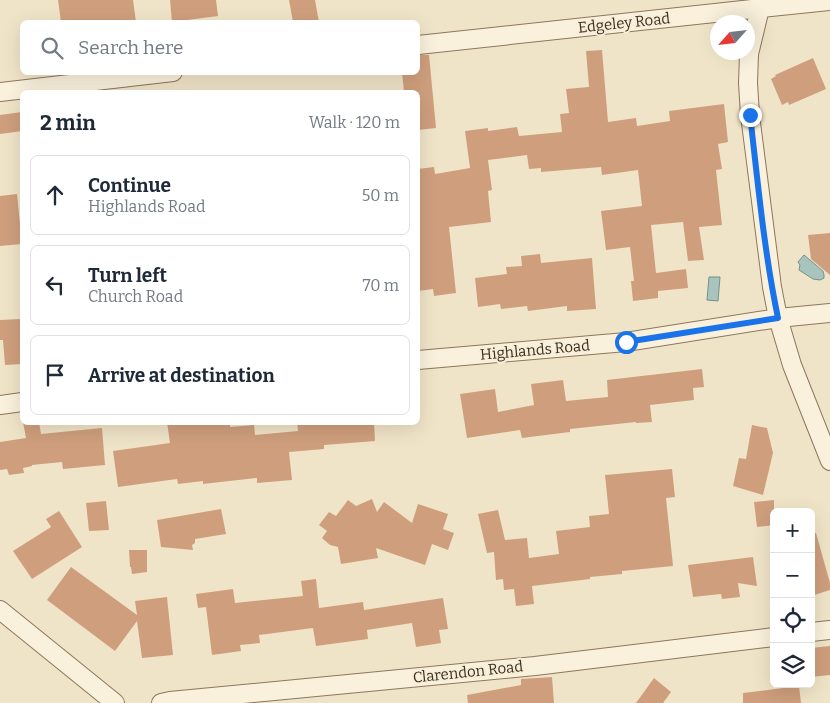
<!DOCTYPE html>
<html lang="en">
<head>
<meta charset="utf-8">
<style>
  body { margin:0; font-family:Bitter,serif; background:#f6f6f7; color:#1f2937 }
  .controls { position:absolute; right:15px; bottom:15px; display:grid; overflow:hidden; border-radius:8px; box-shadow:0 5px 20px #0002 }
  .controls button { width:45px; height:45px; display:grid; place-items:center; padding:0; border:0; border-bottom:1px solid #e0e1e3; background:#fff; color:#1f2937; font:25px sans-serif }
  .compass { position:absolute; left:710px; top:15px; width:45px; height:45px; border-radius:50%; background:#fff; box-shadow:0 5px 20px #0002; rotate:243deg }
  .stop { position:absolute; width:15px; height:15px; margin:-11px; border:4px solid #1a73e8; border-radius:50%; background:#fff }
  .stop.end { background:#1a73e8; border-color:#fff; box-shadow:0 1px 5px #0008 }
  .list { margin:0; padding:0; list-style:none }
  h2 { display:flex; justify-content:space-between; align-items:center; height:65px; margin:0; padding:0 20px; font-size:21px }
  h2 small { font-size:16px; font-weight:400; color:#747a83 }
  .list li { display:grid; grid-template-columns:32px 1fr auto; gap:15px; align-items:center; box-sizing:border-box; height:80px; margin:0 10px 10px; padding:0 10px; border:1px solid #e0e1e3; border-radius:8px }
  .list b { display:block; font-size:19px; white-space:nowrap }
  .list p { margin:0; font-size:16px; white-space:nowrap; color:#747a83 }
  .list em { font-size:16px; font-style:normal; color:#747a83 }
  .icon { flex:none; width:28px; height:28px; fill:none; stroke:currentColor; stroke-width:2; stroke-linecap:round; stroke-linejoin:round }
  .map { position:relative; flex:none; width:830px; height:703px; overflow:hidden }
  .search { position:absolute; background:#fff; box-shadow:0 5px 20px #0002; left:20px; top:20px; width:400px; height:55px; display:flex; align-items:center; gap:12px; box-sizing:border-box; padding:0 18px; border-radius:8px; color:#747a83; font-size:19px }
  .panel { position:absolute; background:#fff; box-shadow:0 5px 20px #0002; left:20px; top:90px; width:400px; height:335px; border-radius:8px }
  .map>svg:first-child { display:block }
</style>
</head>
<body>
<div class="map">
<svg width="830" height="703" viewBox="0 0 830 703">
  <rect width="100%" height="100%" fill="#f0e4c8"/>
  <path fill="#a9c4bc" stroke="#6f938a" d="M804,255l19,16 1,4v3l-4,2 -7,-1 -14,-9 1,-5 -2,-3z
    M709,277h11l-2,24 -11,-1z"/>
  <path fill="#cf9f7d" d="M58,0h75l3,22h-75z
    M170,0h46l2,16 -46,6z
    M289,0h26l4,22h-26z
    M602,50l6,72 28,-4 1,8 33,-5 -1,-10 55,-7 4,38 -10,2 4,25 -6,1 6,55 -23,2 5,33 -16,1 -5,-39 -32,3 5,48 30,-4 2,19 -30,3v7l-25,3 -2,-20h3l-4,-34 -24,3 -5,-39 41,-5 -4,-36 -36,5 -1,-8 -60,5v-4l-12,1 -2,-14 -39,5 4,30 -4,1 3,31 -42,5 7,66 -22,3 -1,-7 -15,2v-122l16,-2 1,7 35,-6 -5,-37 23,-3v3l29,-4 2,9 43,-4 -2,-18 9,-1 -3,-24 23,-2 -3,-36z
    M418,55h11l7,73 -18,2v-38h-14l-2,-20h16z
    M813,58l13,31 -37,16 -1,-3 -6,3 -11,-26 5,-3 -1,-1z
    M22,112v19l-22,3v-19z
    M17,194l5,50 -22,2v-50z
    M830,233v42l-19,-16 -3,-24z
    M540,254l1,9 51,-5 4,51 -29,2v-5l-39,5 -1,-5 -26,3 -1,-5 -22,3 -3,-29 32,-4 -1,-7 16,-1 -1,-10z
    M21,319l1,15v30l-17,1 -2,-25h-3v-20z
    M702,369l2,18 -11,1 1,12 -44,5 2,17 -16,1v-1l-66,7v3l-48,6 -2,-8 -53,8 -7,-44 35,-5 3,23 36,-7 -3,-21 32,-4 3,21 42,-4 -1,-17z
    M23,422h16l2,12 61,-6 3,37 -42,4 -1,-7 -30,3v1l-9,2 1,5 -15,2 -2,-6 -7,1v-28l26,-4z
    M167,422h63v5l24,-2 1,10 43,-4 -1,-9h77l1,19 -51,4v4l-35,3 3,28 -35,3v-5l-54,6v-3l-25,3 -1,-5 -59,8 -5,-36 57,-8z
    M752,425l15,3 6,25 -10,42 -30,-9 6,-28 7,1z
    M672,469l3,28 -9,1 7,68 -51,5v3l-32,3v2l-58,7 2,18 -18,2 -2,-17 -10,1 -1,-11 -7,1 -2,-28 -7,1 -9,-39 20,-4 7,30 22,-2 2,20 30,-4 -3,-23 34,-4 -1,-11 20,-2 -4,-39z
    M372,499l5,13 7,-10 28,21 6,-19 30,10 -5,15 11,4 -6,17 -16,-6 -7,21 -49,-17 2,10 -37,6 -3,-17 -8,-2 -8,-7 5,-7 -8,-6 10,-13 7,4 12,-16 8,6z
    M774,500v25l-17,2 -3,-25z
    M106,501l3,29 -20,1 -3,-28z
    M221,509l5,25 -31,5v4l-3,2 1,5 -32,-3 -4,-27z
    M59,511l23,36 -50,32 -19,-28 38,-24 -5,-8z
    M816,533l14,50v7l-19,6v-62z
    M129,550h18v22l-15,2 -1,-7h-1z
    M753,557l4,29 -19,-3 2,14 -18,2 -1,-5 -28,3 -5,-32z
    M71,567l66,48 -2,-14 32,-4 6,58 -31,3 -5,-37 -22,30 -68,-51z
    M316,579l3,29 44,-6 1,8 79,-12 5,31 -9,1 2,13 -25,4 -4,-24 -45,7 1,9 -52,7 -3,-18 -54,7 1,8 -20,2 1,6 -29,4 -6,-48 -8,1 -2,-14 37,-5 2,14 68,-7 -2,-15z
    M830,646v29l-19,2v-29z
    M552,677l2,26h-86l-1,-8 54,-10v-6z
    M654,678l17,14 -8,11h-27z
    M799,686l2,17h-58v-10z"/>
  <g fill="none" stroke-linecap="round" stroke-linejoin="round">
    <defs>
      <path id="minor" d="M762,0l-13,54 -1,29 2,32 22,172 6,31 14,47 38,96
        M418,45l343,-37 69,-7
        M0,92l173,-20
        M418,360l208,-18 152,-24 52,-5
        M0,405l22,-3
        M0,610l115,93
        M811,632l19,-2
        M161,703l9,-2 365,-35 239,-29"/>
    </defs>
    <use href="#minor" stroke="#8d765c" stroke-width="20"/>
    <use href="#minor" stroke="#faf1dc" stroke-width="18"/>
  </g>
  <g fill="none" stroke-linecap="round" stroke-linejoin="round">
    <path stroke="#1a73e8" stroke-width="6" d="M626,342l152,-24c-14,-67 -20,-135 -28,-203"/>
  </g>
  <g text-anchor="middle" stroke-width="4" stroke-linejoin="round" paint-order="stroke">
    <g font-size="15" fill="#3d2e20" stroke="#f7eed8">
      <text transform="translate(624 23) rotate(-6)" y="5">Edgeley Road</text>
      <text transform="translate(535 350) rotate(-5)" y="5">Highlands Road</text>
      <text transform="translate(468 672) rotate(-6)" y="5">Clarendon Road</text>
    </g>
  </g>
</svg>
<div class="controls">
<button>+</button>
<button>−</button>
<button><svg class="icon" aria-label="locate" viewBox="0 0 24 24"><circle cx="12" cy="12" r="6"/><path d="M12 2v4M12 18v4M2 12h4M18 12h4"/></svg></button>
<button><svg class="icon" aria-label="layers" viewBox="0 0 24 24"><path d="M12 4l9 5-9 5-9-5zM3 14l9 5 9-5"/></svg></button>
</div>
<svg class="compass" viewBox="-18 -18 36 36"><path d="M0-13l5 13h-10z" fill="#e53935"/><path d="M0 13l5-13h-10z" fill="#747a83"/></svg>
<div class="stop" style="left:626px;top:342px"></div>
<div class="stop end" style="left:750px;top:115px"></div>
<div class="search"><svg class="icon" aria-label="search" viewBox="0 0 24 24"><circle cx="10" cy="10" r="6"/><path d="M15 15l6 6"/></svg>Search here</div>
<section class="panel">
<h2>2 min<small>Walk · 120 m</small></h2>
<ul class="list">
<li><svg class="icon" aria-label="ahead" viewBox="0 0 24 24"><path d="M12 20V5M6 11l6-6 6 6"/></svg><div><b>Continue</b><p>Highlands Road</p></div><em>50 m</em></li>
<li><svg class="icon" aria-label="left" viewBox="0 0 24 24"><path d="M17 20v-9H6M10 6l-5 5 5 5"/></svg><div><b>Turn left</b><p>Church Road</p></div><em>70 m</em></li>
<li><svg class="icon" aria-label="arrive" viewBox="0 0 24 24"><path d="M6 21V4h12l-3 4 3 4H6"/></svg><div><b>Arrive at destination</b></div></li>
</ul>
</section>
</div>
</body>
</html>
